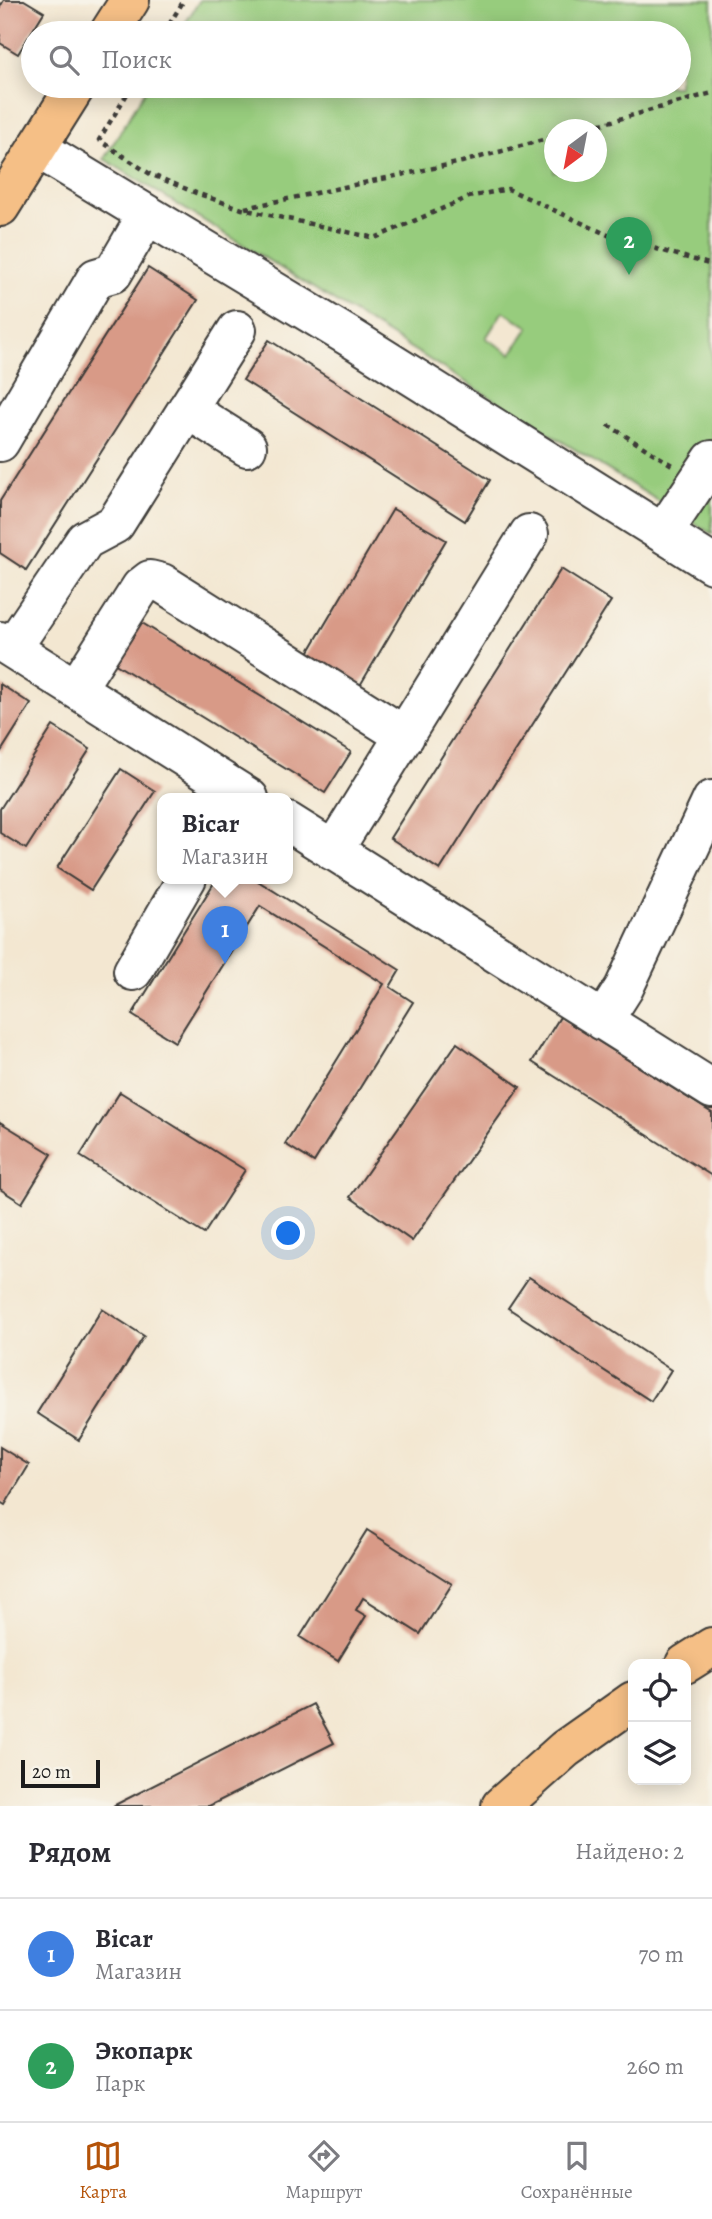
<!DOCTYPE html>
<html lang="ru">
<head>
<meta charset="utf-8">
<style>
  body { margin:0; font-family:Alegreya,serif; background:#f7f7f7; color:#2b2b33 }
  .controls { position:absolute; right:21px; bottom:21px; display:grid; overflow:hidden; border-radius:14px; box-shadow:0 4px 18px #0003 }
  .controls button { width:63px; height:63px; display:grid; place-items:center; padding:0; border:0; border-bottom:2px solid #e1e1e2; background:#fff; color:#2b2b33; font:35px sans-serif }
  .compass { position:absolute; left:544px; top:119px; width:63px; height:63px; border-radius:50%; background:#fff; box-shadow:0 4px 18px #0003; rotate:212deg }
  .scale { position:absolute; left:21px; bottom:18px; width:79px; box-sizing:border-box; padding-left:7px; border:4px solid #1c1c1c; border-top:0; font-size:19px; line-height:24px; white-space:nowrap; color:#1c1c1c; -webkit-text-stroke:5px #f7f3e8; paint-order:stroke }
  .you { position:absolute; left:289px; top:1234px; width:24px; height:24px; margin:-18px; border:5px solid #fff; border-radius:50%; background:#1a73e8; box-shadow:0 0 0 10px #1a73e833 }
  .badge { display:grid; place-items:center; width:46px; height:46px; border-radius:50%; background:#b45309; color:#fff; font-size:23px; font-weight:700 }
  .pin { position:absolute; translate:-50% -58px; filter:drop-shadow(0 2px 4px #0008) }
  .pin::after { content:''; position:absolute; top:37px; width:24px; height:21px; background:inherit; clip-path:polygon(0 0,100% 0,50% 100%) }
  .popup { position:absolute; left:157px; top:793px; width:136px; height:91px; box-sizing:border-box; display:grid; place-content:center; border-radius:14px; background:#fff; filter:drop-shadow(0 2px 5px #0005); font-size:23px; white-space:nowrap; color:#7c7c81 }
  .popup b { font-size:26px; color:#2b2b33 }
  .popup::after { content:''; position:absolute; left:50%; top:100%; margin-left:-14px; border:14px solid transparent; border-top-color:#fff }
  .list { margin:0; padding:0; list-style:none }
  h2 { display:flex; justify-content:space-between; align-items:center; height:91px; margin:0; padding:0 28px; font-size:30px }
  h2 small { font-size:23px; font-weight:400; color:#7c7c81 }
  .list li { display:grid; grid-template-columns:46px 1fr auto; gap:21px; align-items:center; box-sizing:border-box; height:112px; padding:0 28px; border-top:2px solid #e1e1e2 }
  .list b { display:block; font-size:26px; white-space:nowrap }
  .list p { margin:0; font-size:23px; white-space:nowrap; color:#7c7c81 }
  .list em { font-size:23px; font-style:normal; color:#7c7c81 }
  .icon { flex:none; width:38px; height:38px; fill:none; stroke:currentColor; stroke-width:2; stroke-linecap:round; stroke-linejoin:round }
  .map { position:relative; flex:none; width:712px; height:1806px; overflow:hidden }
  .search { position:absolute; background:#fff; box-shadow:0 4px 18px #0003; left:21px; right:21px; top:21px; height:77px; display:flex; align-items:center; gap:18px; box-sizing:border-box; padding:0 24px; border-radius:38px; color:#7c7c81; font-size:26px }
  .sheet { height:315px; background:#fff }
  nav { display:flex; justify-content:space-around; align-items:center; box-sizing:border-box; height:98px; border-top:2px solid #e1e1e2; background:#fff; font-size:19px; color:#7c7c81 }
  nav a { display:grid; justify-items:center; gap:4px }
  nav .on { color:#b45309 }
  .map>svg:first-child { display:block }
</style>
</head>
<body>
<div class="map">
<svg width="712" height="1806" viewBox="0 0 712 1806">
  <rect width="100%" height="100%" fill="#f7f3e8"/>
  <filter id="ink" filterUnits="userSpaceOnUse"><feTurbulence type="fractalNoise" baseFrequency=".0143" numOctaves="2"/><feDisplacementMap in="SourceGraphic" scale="14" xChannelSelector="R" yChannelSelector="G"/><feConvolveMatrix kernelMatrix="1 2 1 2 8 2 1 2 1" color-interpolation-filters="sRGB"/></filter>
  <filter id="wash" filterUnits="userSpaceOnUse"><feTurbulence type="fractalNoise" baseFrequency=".00686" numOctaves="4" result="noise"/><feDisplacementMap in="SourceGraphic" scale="28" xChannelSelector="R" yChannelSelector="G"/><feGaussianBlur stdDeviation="1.57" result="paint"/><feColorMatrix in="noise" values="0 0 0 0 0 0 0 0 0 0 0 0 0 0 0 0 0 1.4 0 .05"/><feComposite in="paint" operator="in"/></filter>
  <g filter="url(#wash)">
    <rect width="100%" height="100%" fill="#f3e7d1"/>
    <path fill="#97cc7d" stroke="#5a744c" stroke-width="2" fill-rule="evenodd" d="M200,0h512v534l-608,-375 44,-73h531v-53h-500zM554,130h42v42h-42zM503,311l26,16 -18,27 -25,-16z"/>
    <g id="blocks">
      <path fill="#d89a87" d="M4,0h20l20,12 -26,42 -18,-11v-36z
        M148,268l50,32 -172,270 -26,-17v-52z
        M269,340l221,140 -25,41 -222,-141z
        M393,509l53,31 -91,154 -53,-31z
        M561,569l50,32 -171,269 -50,-32z
        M134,618l217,134 -26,41 -216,-133z
        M0,684l31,20 -31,49z
        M53,726l37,23 -64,100 -26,-16v-24z
        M121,769l34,22 -64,99 -34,-22z
        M217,878h36l147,92 -10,17 23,15 -99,160 -29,-18 99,-160 -124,-78 -85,136 -43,-27z
        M560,1017l152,96v63l-180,-114z
        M457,1043l63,44 -108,154 -62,-44z
        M120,1092l125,78 -41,64 -124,-78z
        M0,1122l52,32 -30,49 -22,-14z
        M529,1277l142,93 -20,31 -143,-93z
        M102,1309l42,27 -65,104 -42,-27z
        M0,1447l29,18 -24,40 -5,-3z
        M367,1530l85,54 -32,50 -57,-36 -7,12 10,6 -28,45 -38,-24z
        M313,1704l21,39 -125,63h-96z"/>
    </g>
  </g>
  <g filter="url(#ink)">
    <use href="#blocks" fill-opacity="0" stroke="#3c3a37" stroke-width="2"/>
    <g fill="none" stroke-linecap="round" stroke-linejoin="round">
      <defs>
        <path id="minor" d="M37,148l316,191 359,225
          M187,409l60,38
          M0,442l96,-164 17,-5 34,-58
          M663,533l49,-73
          M0,641l249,157
          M12,648l73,-108 30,-16 122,-194
          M76,689l65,-102 9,-7 12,3 243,153
          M288,822l424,267
          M333,851l196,-317
          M133,971l54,-93
          M603,1021l21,-33 88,-188"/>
        <path id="major" d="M109,33l21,-33
          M0,207l76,-121
          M685,1664l27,-17
          M501,1806l64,-57 68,-48"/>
      </defs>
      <use href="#minor" stroke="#3c3a37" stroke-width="42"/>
      <use href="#major" stroke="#3c3a37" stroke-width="42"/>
      <path stroke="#3c3a37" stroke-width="4.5" stroke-dasharray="5 5" stroke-linecap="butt" d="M164,33l20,-33
        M132,86l-33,54 51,34 46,19 46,16 133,29 94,-41 39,-8 100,46 104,30
        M580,130l132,-37
        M245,208l217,-46 92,-25
        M608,425l64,40"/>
      <use href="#minor" stroke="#fff" stroke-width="38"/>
      <use href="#major" stroke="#f5bf86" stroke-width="38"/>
    </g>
  </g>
</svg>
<div class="controls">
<button><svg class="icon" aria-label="locate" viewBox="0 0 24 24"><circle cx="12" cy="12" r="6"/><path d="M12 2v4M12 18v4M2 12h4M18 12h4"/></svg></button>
<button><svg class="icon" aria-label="layers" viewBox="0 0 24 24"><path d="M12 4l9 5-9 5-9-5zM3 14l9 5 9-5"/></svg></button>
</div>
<svg class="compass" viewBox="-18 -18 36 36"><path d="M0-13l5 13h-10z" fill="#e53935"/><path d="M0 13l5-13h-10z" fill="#7c7c81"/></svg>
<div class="scale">20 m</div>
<div class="you"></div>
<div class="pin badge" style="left:225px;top:964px;background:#3f7fe0">1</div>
<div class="popup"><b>Bicar</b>Магазин</div>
<div class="pin badge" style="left:629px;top:275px;background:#2e9e5b">2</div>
<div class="search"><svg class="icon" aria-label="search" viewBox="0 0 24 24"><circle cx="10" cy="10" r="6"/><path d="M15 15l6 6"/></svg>Поиск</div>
</div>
<section class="sheet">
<h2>Рядом<small>Найдено: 2</small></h2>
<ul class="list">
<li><span class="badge" style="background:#3f7fe0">1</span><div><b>Bicar</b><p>Магазин</p></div><em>70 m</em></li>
<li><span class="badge" style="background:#2e9e5b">2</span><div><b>Экопарк</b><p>Парк</p></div><em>260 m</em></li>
</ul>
</section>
<nav>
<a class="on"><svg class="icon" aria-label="map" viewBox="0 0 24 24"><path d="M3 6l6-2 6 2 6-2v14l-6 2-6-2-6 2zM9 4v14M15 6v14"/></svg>Карта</a>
<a><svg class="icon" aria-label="directions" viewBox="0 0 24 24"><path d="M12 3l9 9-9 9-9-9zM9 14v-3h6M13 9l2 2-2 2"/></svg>Маршрут</a>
<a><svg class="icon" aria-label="saved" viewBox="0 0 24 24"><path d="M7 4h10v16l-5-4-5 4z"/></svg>Сохранённые</a>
</nav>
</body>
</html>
